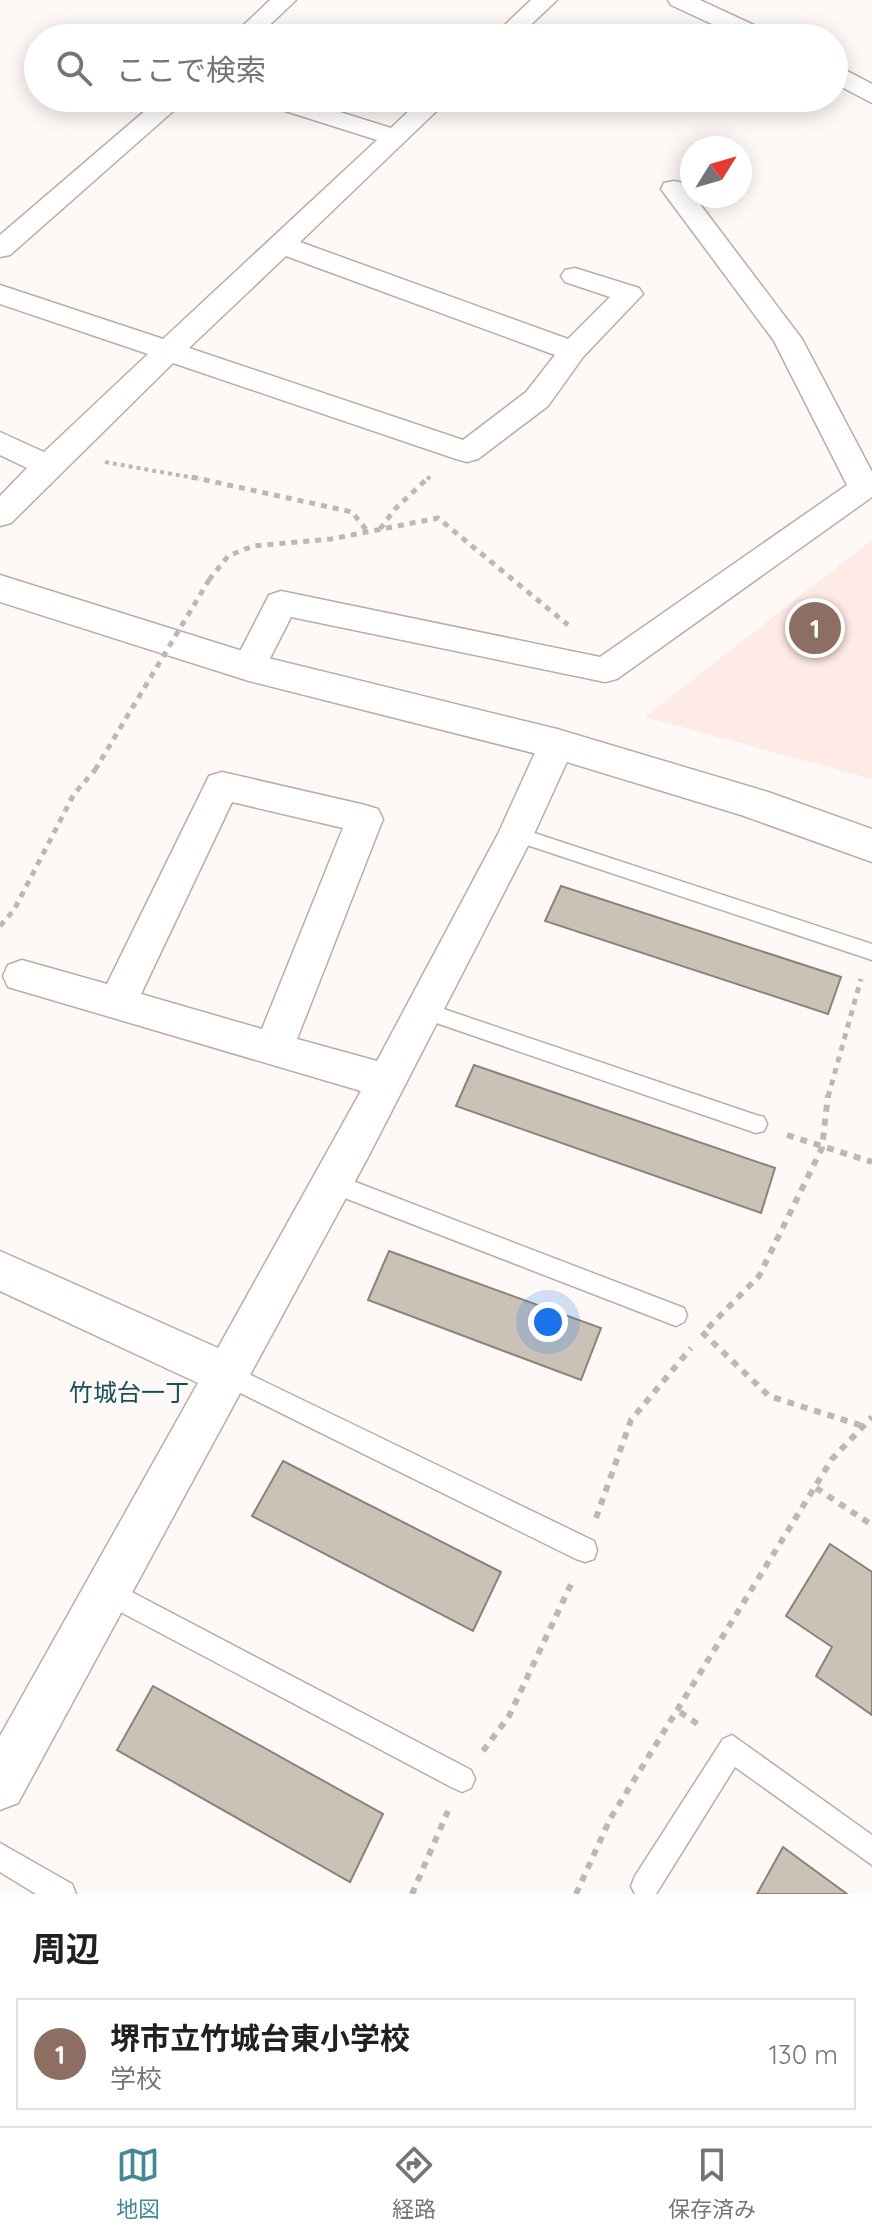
<!DOCTYPE html>
<html lang="ja">
<head>
<meta charset="utf-8">
<style>
  body { margin:0; font-family:Quicksand,"Noto Sans JP",sans-serif; background:#f2f2f2; color:#202124 }
  .compass { position:absolute; left:680px; top:136px; width:72px; height:72px; border-radius:50%; background:#fff; box-shadow:0 4px 20px #0003; rotate:53deg }
  .you { position:absolute; left:548px; top:1322px; width:28px; height:28px; margin:-20px; border:6px solid #fff; border-radius:50%; background:#1a73e8; box-shadow:0 0 0 12px #1a73e833 }
  .badge { display:grid; place-items:center; width:52px; height:52px; border-radius:50%; background:#438994; color:#fff; font-size:26px; font-weight:700 }
  .pin { position:absolute; translate:-50% -50%; border:4px solid #fff; box-shadow:0 2px 8px #0006 }
  .list { margin:0; padding:0; list-style:none }
  h2 { display:flex; justify-content:space-between; align-items:center; height:104px; margin:0; padding:0 32px; font-size:34px }
  h2 small { font-size:26px; font-weight:400; color:#757577 }
  .list li { display:grid; grid-template-columns:52px 1fr auto; gap:24px; align-items:center; box-sizing:border-box; height:112px; margin:0 16px 16px; padding:0 16px; border:2px solid #e0e0e0; border-radius:0px }
  .list b { display:block; font-size:30px; white-space:nowrap }
  .list p { margin:0; font-size:26px; white-space:nowrap; color:#757577 }
  .list em { font-size:26px; font-style:normal; color:#757577 }
  .icon { flex:none; width:44px; height:44px; fill:none; stroke:currentColor; stroke-width:2; stroke-linecap:round; stroke-linejoin:round }
  .map { position:relative; flex:none; width:872px; height:1894px; overflow:hidden }
  .search { position:absolute; background:#fff; box-shadow:0 4px 20px #0003; left:24px; right:24px; top:24px; height:88px; display:flex; align-items:center; gap:20px; box-sizing:border-box; padding:0 28px; border-radius:44px; color:#757577; font-size:30px }
  .sheet { height:232px; background:#fff }
  nav { display:flex; justify-content:space-around; align-items:center; box-sizing:border-box; height:112px; border-top:2px solid #e0e0e0; background:#fff; font-size:22px; color:#757577 }
  nav a { display:grid; justify-items:center; gap:4px }
  nav .on { color:#438994 }
  .map>svg:first-child { display:block }
</style>
</head>
<body>
<div class="map">
<svg width="872" height="1894" viewBox="0 0 872 1894">
  <rect width="100%" height="100%" fill="#fef8f6"/>
  <path fill="#ffebe5" d="M872,540v239l-227,-62z"/>
  <path fill="#cbc2b7" stroke="#8b8278" stroke-width="2" d="M561,886l280,91 -13,37 -283,-93z
    M474,1065l301,103 -14,45 -305,-107z
    M389,1251l212,77 -20,52 -213,-80z
    M283,1461l218,111 -28,59 -221,-115z
    M830,1544l42,28v143l-56,-39 16,-29 -46,-31z
    M153,1686l230,128 -33,68 -233,-132z
    M783,1847l64,47h-90z"/>
  <g fill="none" stroke-linecap="round" stroke-linejoin="round">
    <defs>
      <path id="service" d="M516,827l356,117v16l-363,-121 -3,-5z
        M423,1002l333,113 8,2 3,7 -3,7 -8,2 -340,-117 -3,-6 3,-6z
        M332,1173l352,135 3,7 -3,7 -8,4 -352,-136 -3,-7 3,-7z
        M226,1363l368,178 3,9 -3,9 -9,3 -9,-3 -358,-177 -4,-8 4,-8z
        M107,1579l364,191 4,9 -4,9 -9,4 -9,-4 -355,-188 -3,-9 3,-9z
        M732,1735l140,100v30l-137,-98 -79,127h-21l-4,-8 4,-10 88,-137z
        M0,1843l72,41 4,10h-40l-36,-22z"/>
      <path id="minor" d="M270,0h26l-40,38h-26z
        M531,0h26l-40,38h-26z
        M668,0h32l71,33 3,5h-32l-71,-33z
        M834,64l38,20v19l-38,-20z
        M160,98h28l-178,157 -10,2v-22z
        M256,98h39l96,30 31,-30h28l-150,144 268,97 42,-42 -45,-15 -4,-6 4,-6 10,-2 64,20 4,6 -60,63 -35,49 -70,53 -11,3 -11,-3 -283,-96 -162,160 -11,3v-30l27,-28 -27,-13v-23l44,20 104,-98 -148,-50v-19l163,54 214,-199 -117,-37zM286,256l269,99 -29,37 -63,48 -274,-92z
        M674,181l10,2 118,156 70,133v25l-255,182 -12,3 -314,-65 -30,59 -12,3 -12,-3 -5,-9 33,-64 4,-8 12,-4 319,66 247,-172 -73,-144 -113,-152 3,-6z
        M557,731l12,4 6,9 -41,90 -167,325 -349,644 -18,7v-74l198,-353 -198,-92v-40l218,97 143,-257 -353,-104 -5,-11 5,-11 14,-5 85,24 102,-208 13,-4 143,33 13,4 5,10 -86,220 80,22 121,-227 41,-90 6,-9zM232,802l111,26 -81,201 -121,-35z"/>
      <path id="tertiary" d="M0,575l252,79 305,75 211,63 104,37v33l-131,-47 -184,-56 -308,-78 -249,-79z"/>
    </defs>
    <use href="#service" stroke="#bbaca7" stroke-width="3"/>
    <use href="#minor" stroke="#bbaca7" stroke-width="3"/>
    <use href="#tertiary" stroke="#bbaca7" stroke-width="3"/>
    <path stroke="#bdb7b5" stroke-width="4" stroke-dasharray="4 4" stroke-linecap="butt" d="M105,462l95,17
      M427,479l6,-5"/>
    <path stroke="#bdb7b5" stroke-width="5" stroke-dasharray="6 6" stroke-linecap="butt" d="M192,477l160,35 16,20
      M380,529l15,-20 34,-32
      M209,580l19,-24 25,-10 78,-7 107,-21 130,107
      M0,926l14,-16 60,-116 21,-24
      M828,1097l33,-118"/>
    <path stroke="#bdb7b5" stroke-width="6" stroke-dasharray="7 7" stroke-linecap="butt" d="M787,1135l85,27
      M708,1328l51,-52 63,-128 6,-53
      M702,1332l67,64 94,30
      M816,1488l56,37
      M596,1518l35,-98 60,-72
      M680,1712l22,15
      M483,1751l26,-35 64,-136
      M412,1894l36,-83
      M576,1894l34,-75 222,-360 40,-42"/>
    <use href="#service" fill="#fff" fill-rule="evenodd"/>
    <use href="#minor" fill="#fff" fill-rule="evenodd"/>
    <use href="#tertiary" fill="#fff" fill-rule="evenodd"/>
    <path stroke="#bdb7b5" stroke-width="5" stroke-dasharray="6 6" stroke-linecap="butt" d="M95,770l114,-190"/>
  </g>
  <g text-anchor="middle" stroke-width="6" stroke-linejoin="round" paint-order="stroke">
    <g font-size="24" fill="#145058" stroke="#fef8f6">
      <text x="129" y="1401">竹城台一丁</text>
    </g>
  </g>
</svg>
<svg class="compass" viewBox="-18 -18 36 36"><path d="M0-13l5 13h-10z" fill="#e53935"/><path d="M0 13l5-13h-10z" fill="#757577"/></svg>
<div class="you"></div>
<div class="pin badge" style="left:815px;top:628px;background:#8d6e63">1</div>
<div class="search"><svg class="icon" aria-label="search" viewBox="0 0 24 24"><circle cx="10" cy="10" r="6"/><path d="M15 15l6 6"/></svg>ここで検索</div>
</div>
<section class="sheet">
<h2>周辺<small></small></h2>
<ul class="list">
<li><span class="badge" style="background:#8d6e63">1</span><div><b>堺市立竹城台東小学校</b><p>学校</p></div><em>130 m</em></li>
</ul>
</section>
<nav>
<a class="on"><svg class="icon" aria-label="map" viewBox="0 0 24 24"><path d="M3 6l6-2 6 2 6-2v14l-6 2-6-2-6 2zM9 4v14M15 6v14"/></svg>地図</a>
<a><svg class="icon" aria-label="directions" viewBox="0 0 24 24"><path d="M12 3l9 9-9 9-9-9zM9 14v-3h6M13 9l2 2-2 2"/></svg>経路</a>
<a><svg class="icon" aria-label="saved" viewBox="0 0 24 24"><path d="M7 4h10v16l-5-4-5 4z"/></svg>保存済み</a>
</nav>
</body>
</html>
